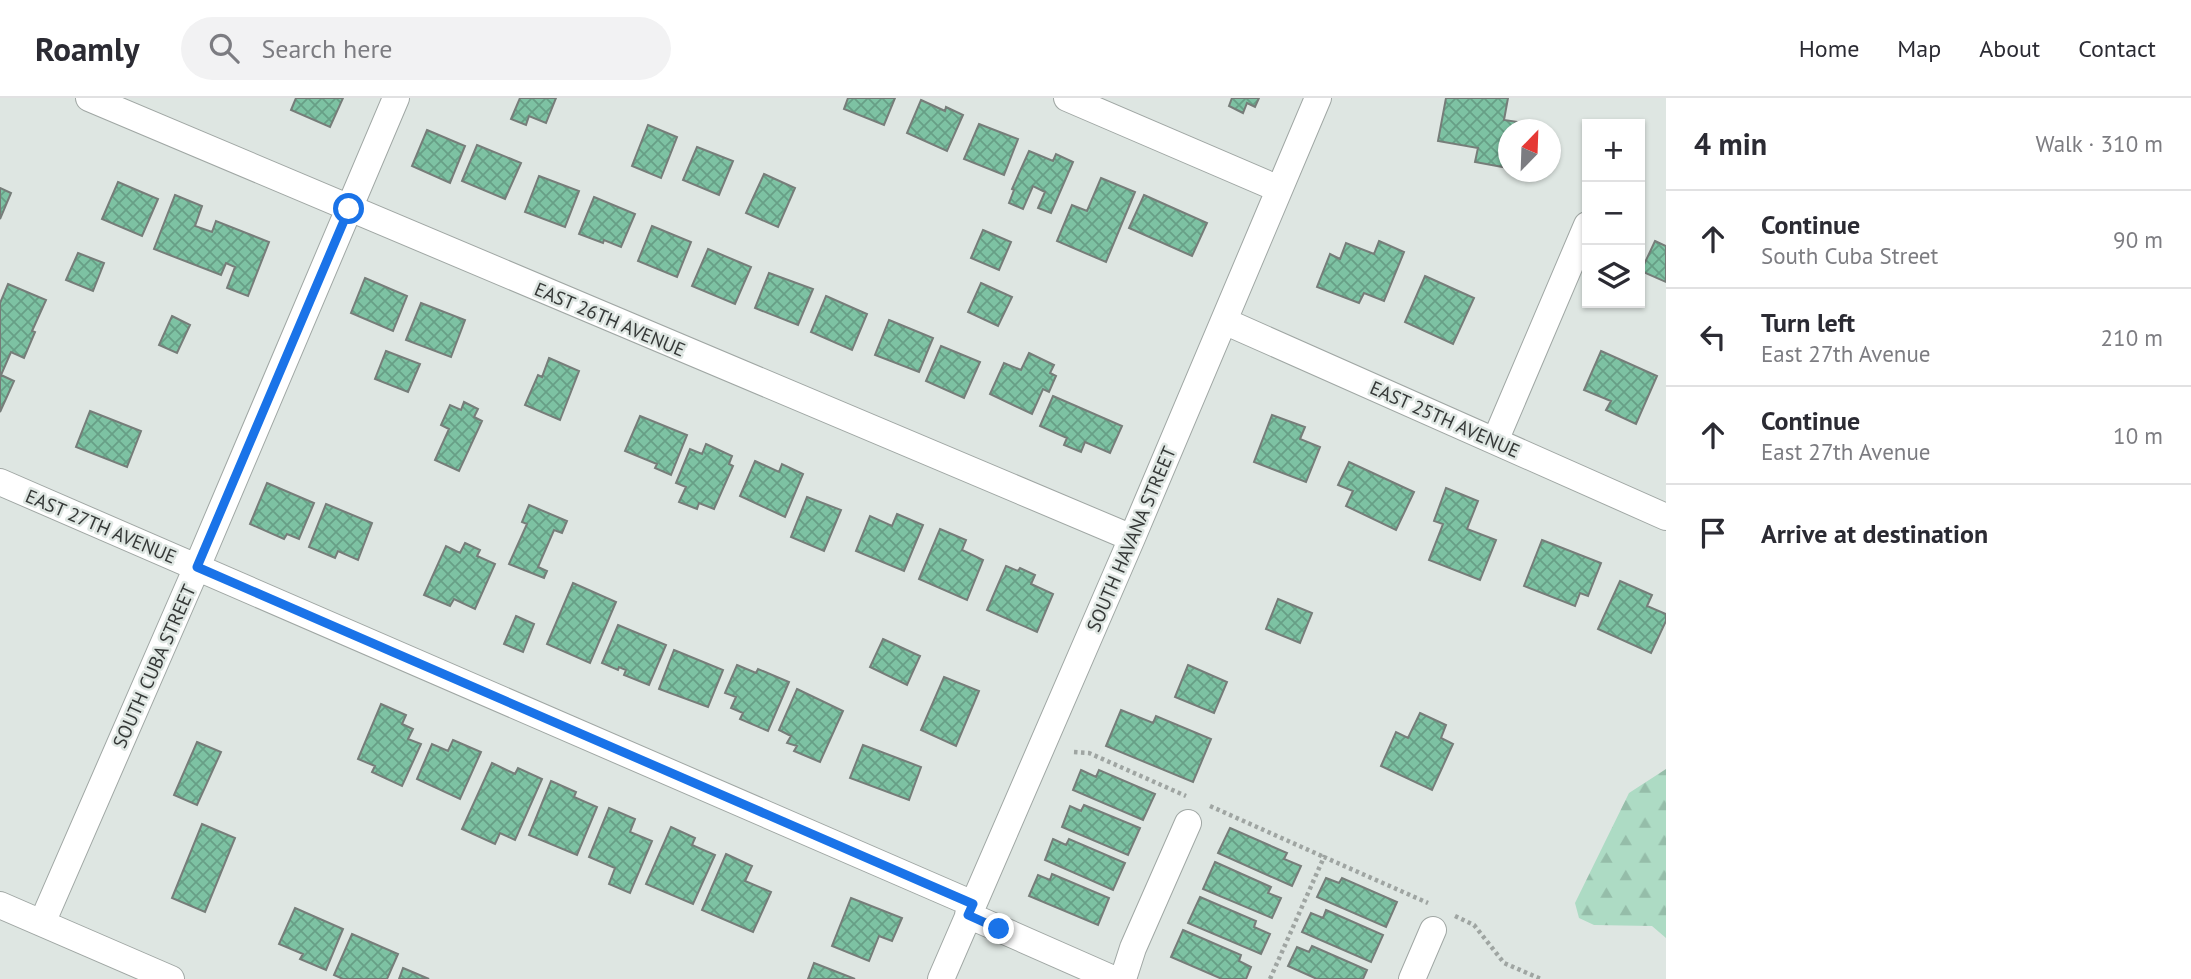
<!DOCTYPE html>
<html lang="en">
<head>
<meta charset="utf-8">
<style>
  body { margin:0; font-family:"PT Sans",sans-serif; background:#f2f2f3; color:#2b2b33 }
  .controls { position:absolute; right:21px; top:21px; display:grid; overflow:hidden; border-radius:0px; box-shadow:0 2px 5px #0004 }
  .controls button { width:63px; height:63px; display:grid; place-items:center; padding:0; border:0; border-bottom:2px solid #e1e1e2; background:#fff; color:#2b2b33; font:35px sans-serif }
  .compass { position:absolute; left:1498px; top:21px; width:63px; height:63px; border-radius:50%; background:#fff; box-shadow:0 2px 5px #0004; rotate:23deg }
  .stop { position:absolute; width:21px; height:21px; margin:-16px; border:5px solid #1a73e8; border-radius:50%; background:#fff }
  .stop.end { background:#1a73e8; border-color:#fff; box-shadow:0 2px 7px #0008 }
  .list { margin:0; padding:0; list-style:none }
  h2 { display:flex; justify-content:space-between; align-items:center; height:91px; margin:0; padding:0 28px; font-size:30px }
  h2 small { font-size:23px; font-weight:400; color:#7c7c81 }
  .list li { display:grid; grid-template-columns:46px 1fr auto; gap:21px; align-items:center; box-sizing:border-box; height:98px; padding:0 28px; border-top:2px solid #e1e1e2 }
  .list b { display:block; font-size:26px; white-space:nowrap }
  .list p { margin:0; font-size:23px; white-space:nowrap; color:#7c7c81 }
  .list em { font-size:23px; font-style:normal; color:#7c7c81 }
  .icon { flex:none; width:38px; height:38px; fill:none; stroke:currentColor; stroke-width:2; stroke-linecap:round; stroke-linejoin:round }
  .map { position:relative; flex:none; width:1666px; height:881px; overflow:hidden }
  header { display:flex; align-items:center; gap:42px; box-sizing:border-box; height:98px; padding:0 35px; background:#fff; border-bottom:2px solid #e1e1e2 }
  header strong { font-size:33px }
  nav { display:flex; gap:38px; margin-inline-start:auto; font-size:24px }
  .search { width:490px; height:63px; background:#f2f2f3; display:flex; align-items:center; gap:18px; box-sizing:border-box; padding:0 24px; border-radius:38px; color:#7c7c81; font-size:26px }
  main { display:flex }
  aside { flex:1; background:#fff }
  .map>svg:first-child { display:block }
</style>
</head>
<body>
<header>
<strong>Roamly</strong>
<div class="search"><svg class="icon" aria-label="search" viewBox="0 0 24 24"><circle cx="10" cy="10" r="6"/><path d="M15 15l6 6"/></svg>Search here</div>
<nav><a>Home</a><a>Map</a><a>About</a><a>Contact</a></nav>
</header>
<main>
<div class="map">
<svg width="1666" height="881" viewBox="0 0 1666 881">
  <defs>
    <pattern id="forest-firs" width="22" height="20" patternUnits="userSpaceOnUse" patternTransform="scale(1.75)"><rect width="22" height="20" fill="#addbc4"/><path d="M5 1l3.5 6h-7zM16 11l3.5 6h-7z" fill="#95bda9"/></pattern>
    <pattern id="building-cross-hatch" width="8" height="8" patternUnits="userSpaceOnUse" patternTransform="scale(1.75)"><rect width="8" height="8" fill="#7dc2a3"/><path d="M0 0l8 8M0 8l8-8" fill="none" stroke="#679f86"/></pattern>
  </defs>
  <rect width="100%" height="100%" fill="#dee6e2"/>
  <path fill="url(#forest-firs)" d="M1666,671v169l-14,-12 -58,-1 -15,-7 -4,-15 54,-110z"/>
  <path fill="url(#building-cross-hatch)" stroke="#767d79" stroke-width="2" d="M296,0h47l-13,29 -39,-17z
    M520,0h36l-10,25 -17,-7 -3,9 -15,-6z
    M848,0h47l-11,27 -40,-16z
    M1232,0h27l-4,9 -8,-4 -4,10 -14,-7z
    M1446,0h62l-4,22 14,2 -2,8h-8v38l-33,-6 3,-14 -40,-7z
    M921,2l24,11 1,-4 17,8 -16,36 -40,-18z
    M979,26l39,15 -14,36 -40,-16z
    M648,27l29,12 -16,41 -29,-12z
    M427,32l38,16 -15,37 -38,-17z
    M477,47l44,18 -16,36 -43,-18z
    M697,49l36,14 -14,34 -36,-15z
    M1029,53l24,10 3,-7 17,8 -22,51 -13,-5 7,-16 -12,-6 -10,23 -14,-6 5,-13 -2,-1z
    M764,76l31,14 -17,39 -32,-14z
    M539,78l40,15 -14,36 -40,-15z
    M1101,80l34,14 -29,70 -49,-21 15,-36 15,6z
    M118,84l40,17 -16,37 -40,-17z
    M0,90l11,5 -11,26z
    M175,97l27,11 -7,20 17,6 4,-11 53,21 -21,54 -21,-8 8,-21 -9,-4 -5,12 -67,-26z
    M1144,97l63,28 -15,33 -63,-28z
    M594,99l41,17 -14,33 -17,-7 -1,3 -24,-9z
    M652,128l39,16 -14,35 -39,-16z
    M983,132l28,12 -12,28 -28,-12z
    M1379,143l25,11 -20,49 -20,-8 -5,10 -42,-16 13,-33 10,5 6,-16 28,11z
    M1655,143l11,5v36l-25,-11z
    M708,151l43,18 -16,37 -43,-18z
    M78,155l26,10 -11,28 -27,-11z
    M769,175l44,16 -15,36 -43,-17z
    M1425,178l49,22 -21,46 -48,-22z
    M365,180l42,18 -14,35 -42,-18z
    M981,185l31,14 -14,29 -30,-14z
    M8,186l38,16 -14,31 3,1 -11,26 -13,-6 -10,23 13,6 -14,31v-109z
    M826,198l41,18 -15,36 -41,-18z
    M421,205l44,17 -14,37 -45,-17z
    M172,218l18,9 -13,28 -18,-8z
    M889,222l44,18 -14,34 -44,-17z
    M941,248l39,16 -16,36 -38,-17z
    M386,253l34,13 -12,28 -33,-13z
    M1601,253l56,25 -21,48 -30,-14 5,-9 -27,-11z
    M1029,255l25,12 -4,8 6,3 -7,16 -6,-3 -11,25 -42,-20 14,-31 17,7z
    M549,260l30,13 -19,49 -35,-15 13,-30 4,2z
    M1053,298l69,30 -12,27 -25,-11 -4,10 -17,-7 3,-7 -27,-12z
    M464,304l14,7 -4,8 8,4 -23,50 -24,-11 14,-31 -8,-4 9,-20 11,5z
    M90,313l51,20 -14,36 -51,-20z
    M1272,317l33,12 -5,12 20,8 -14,35 -52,-20z
    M640,318l47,19 -16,40 -16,-7 2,-4 -32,-13z
    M706,346l26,12 -3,8 4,2 -19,43 -15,-6 -2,6 -18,-7 7,-15 -10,-4 14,-34 12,5z
    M755,363l24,11 3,-8 21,10 -18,43 -45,-21z
    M1349,364l65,30 -18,38 -50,-24 7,-15 -15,-6z
    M267,385l47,20 -15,36 -12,-5 -3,5 -34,-15z
    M1446,390l32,13 -11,28 29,11 -16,40 -51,-20 14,-36 -9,-3z
    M807,399l34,13 -17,41 -33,-14z
    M326,406l46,19 -14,37 -20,-9 -3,7 -26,-11z
    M529,407l38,16 -5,12 -8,-3 -16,37 9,4 -3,7 -35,-14 18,-40 -5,-2z
    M897,416l26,11 -19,46 -48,-20 14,-35 22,10z
    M940,431l26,11 -4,10 21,10 -16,40 -48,-21z
    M1542,442l59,23 -13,33 -8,-3 -5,13 -51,-20z
    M465,445l15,7 -3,6 18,8 -20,45 -21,-10 -4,7 -26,-11 22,-49 14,7z
    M1006,468l12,5 2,-3 15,7 -4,9 22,10 -16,38 -50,-22z
    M1620,483l32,14 -5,11 19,8v7l-15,32 -53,-24z
    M573,485l43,19 -26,61 -43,-19z
    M1278,501l34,14 -12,30 -34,-14z
    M516,518l18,8 -11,28 -19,-8z
    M618,527l48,20 -17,40 -25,-10 2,-5 -7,-3 -1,3 -16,-7z
    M883,541l37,17 -13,29 -37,-18z
    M674,552l49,20 -15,37 -49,-18z
    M737,567l19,8 2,-4 31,13 -21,49 -28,-12 3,-6 -12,-5 5,-11 -11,-4z
    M1188,567l39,17 -13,31 -39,-16z
    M944,579l35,14 -23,55 -35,-16z
    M797,591l46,22 -23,51 -26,-11 3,-5 -10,-3 4,-7 -12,-6z
    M381,606l25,11 -4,9 11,5 -5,10 13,5 -19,42 -30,-14 3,-6 -17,-7z
    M1121,612l32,13 3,-7 55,23 -18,43 -87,-36z
    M1420,615l26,12 -5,13 12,6 -21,46 -51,-24 15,-34 12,6z
    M453,642l28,12 -21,47 -43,-20 15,-35 16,7z
    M197,644l24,10 -24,53 -23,-10z
    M863,647l58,22 -12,33 -59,-22z
    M492,665l23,11 3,-6 24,11 -27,61 -15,-7 -5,11 -33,-15z
    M1081,672l15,7 3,-7 56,24 -12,26 -70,-30z
    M551,683l25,11 -2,5 23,10 -20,48 -48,-20z
    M1084,707l56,23 -12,27 -66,-28 8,-21 11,5z
    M609,710l26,11 -5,13 22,9 -22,52 -21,-9 6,-16 -26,-11z
    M202,726l33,14 -30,74 -33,-14z
    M671,729l24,11 -3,7 23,10 -22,49 -47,-20z
    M1230,730l57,25 -3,6 17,7 -9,20 -74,-33z
    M1053,741l13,6 3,-6 56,24 -12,27 -68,-30z
    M726,756l26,12 -7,15 26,11 -18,40 -51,-22z
    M1215,764l56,25 -3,6 13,5 -9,20 -69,-29z
    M1052,776l57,24 -11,27 -69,-29 9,-21 12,5z
    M1326,780l13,5 3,-5 55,24 -11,25 -69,-30z
    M1200,799l56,24 -2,6 16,7 -9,20 -73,-31z
    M851,800l51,20 -10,23 -13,-5 -10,25 -37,-15z
    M295,810l48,21 -17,41 -26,-11 3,-5 -24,-10z
    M1326,812l57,25 -12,27 -69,-30 9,-19 12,5z
    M1183,832l58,25 -2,6 12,6 -5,12h-24l-51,-22z
    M352,836l46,20 -11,25h-44l-9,-4z
    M1312,848l55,24 -4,9h-46l-29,-13 9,-19 12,5z
    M814,865l41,16h-47z
    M403,870l26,11h-30z"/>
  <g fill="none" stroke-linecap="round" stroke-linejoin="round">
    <defs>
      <path id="minor" d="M89,0l1043,440
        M1067,0l212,91
        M1224,223l442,196
        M1495,343l92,-216
        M0,384l973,422
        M0,807l171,74
        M968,817l145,64
        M42,825l155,-356 199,-469
        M941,881l191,-441 186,-440
        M1123,881l10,-31 55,-125
        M1412,881l21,-49"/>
    </defs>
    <use href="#minor" stroke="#a0a7a4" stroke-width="28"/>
    <path stroke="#9fa5a2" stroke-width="4.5" stroke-dasharray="3.5 3.5" stroke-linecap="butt" d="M1074,654l15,1 97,43
      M1210,708l114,51
      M1455,818l19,9 30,38 37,16
      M1270,881l54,-122 104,46"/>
    <use href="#minor" stroke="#fff" stroke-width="26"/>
  </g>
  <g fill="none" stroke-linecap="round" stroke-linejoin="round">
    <path stroke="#1a73e8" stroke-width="9" d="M349,111l-152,358 776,337 -5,11 31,14"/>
  </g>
  <g text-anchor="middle" stroke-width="5" stroke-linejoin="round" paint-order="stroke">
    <g font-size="19" fill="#353837" stroke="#dee6e2">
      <text transform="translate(610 221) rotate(23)" y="7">EAST 26TH AVENUE</text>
      <text transform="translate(1445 321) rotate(24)" y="7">EAST 25TH AVENUE</text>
      <text transform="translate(101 428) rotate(23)" y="7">EAST 27TH AVENUE</text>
      <text transform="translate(1131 441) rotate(-67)" y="7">SOUTH HAVANA STREET</text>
      <text transform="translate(154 568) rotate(-66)" y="7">SOUTH CUBA STREET</text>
    </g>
  </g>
</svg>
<div class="controls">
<button>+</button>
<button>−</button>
<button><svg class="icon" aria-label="layers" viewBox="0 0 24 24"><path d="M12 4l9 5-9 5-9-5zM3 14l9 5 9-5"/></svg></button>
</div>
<svg class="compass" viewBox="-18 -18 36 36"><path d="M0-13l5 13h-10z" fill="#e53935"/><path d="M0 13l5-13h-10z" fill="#7c7c81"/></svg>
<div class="stop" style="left:349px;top:111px"></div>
<div class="stop end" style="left:999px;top:831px"></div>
</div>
<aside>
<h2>4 min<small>Walk · 310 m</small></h2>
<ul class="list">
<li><svg class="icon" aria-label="ahead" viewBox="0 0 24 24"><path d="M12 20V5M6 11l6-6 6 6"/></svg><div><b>Continue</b><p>South Cuba Street</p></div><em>90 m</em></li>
<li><svg class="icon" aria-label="left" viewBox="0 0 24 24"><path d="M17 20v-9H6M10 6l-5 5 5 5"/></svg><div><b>Turn left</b><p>East 27th Avenue</p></div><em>210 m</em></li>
<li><svg class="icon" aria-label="ahead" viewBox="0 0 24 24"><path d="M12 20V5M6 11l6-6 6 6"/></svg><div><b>Continue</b><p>East 27th Avenue</p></div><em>10 m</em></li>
<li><svg class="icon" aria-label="arrive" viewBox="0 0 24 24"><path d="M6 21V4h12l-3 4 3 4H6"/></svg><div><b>Arrive at destination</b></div></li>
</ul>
</aside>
</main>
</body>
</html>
